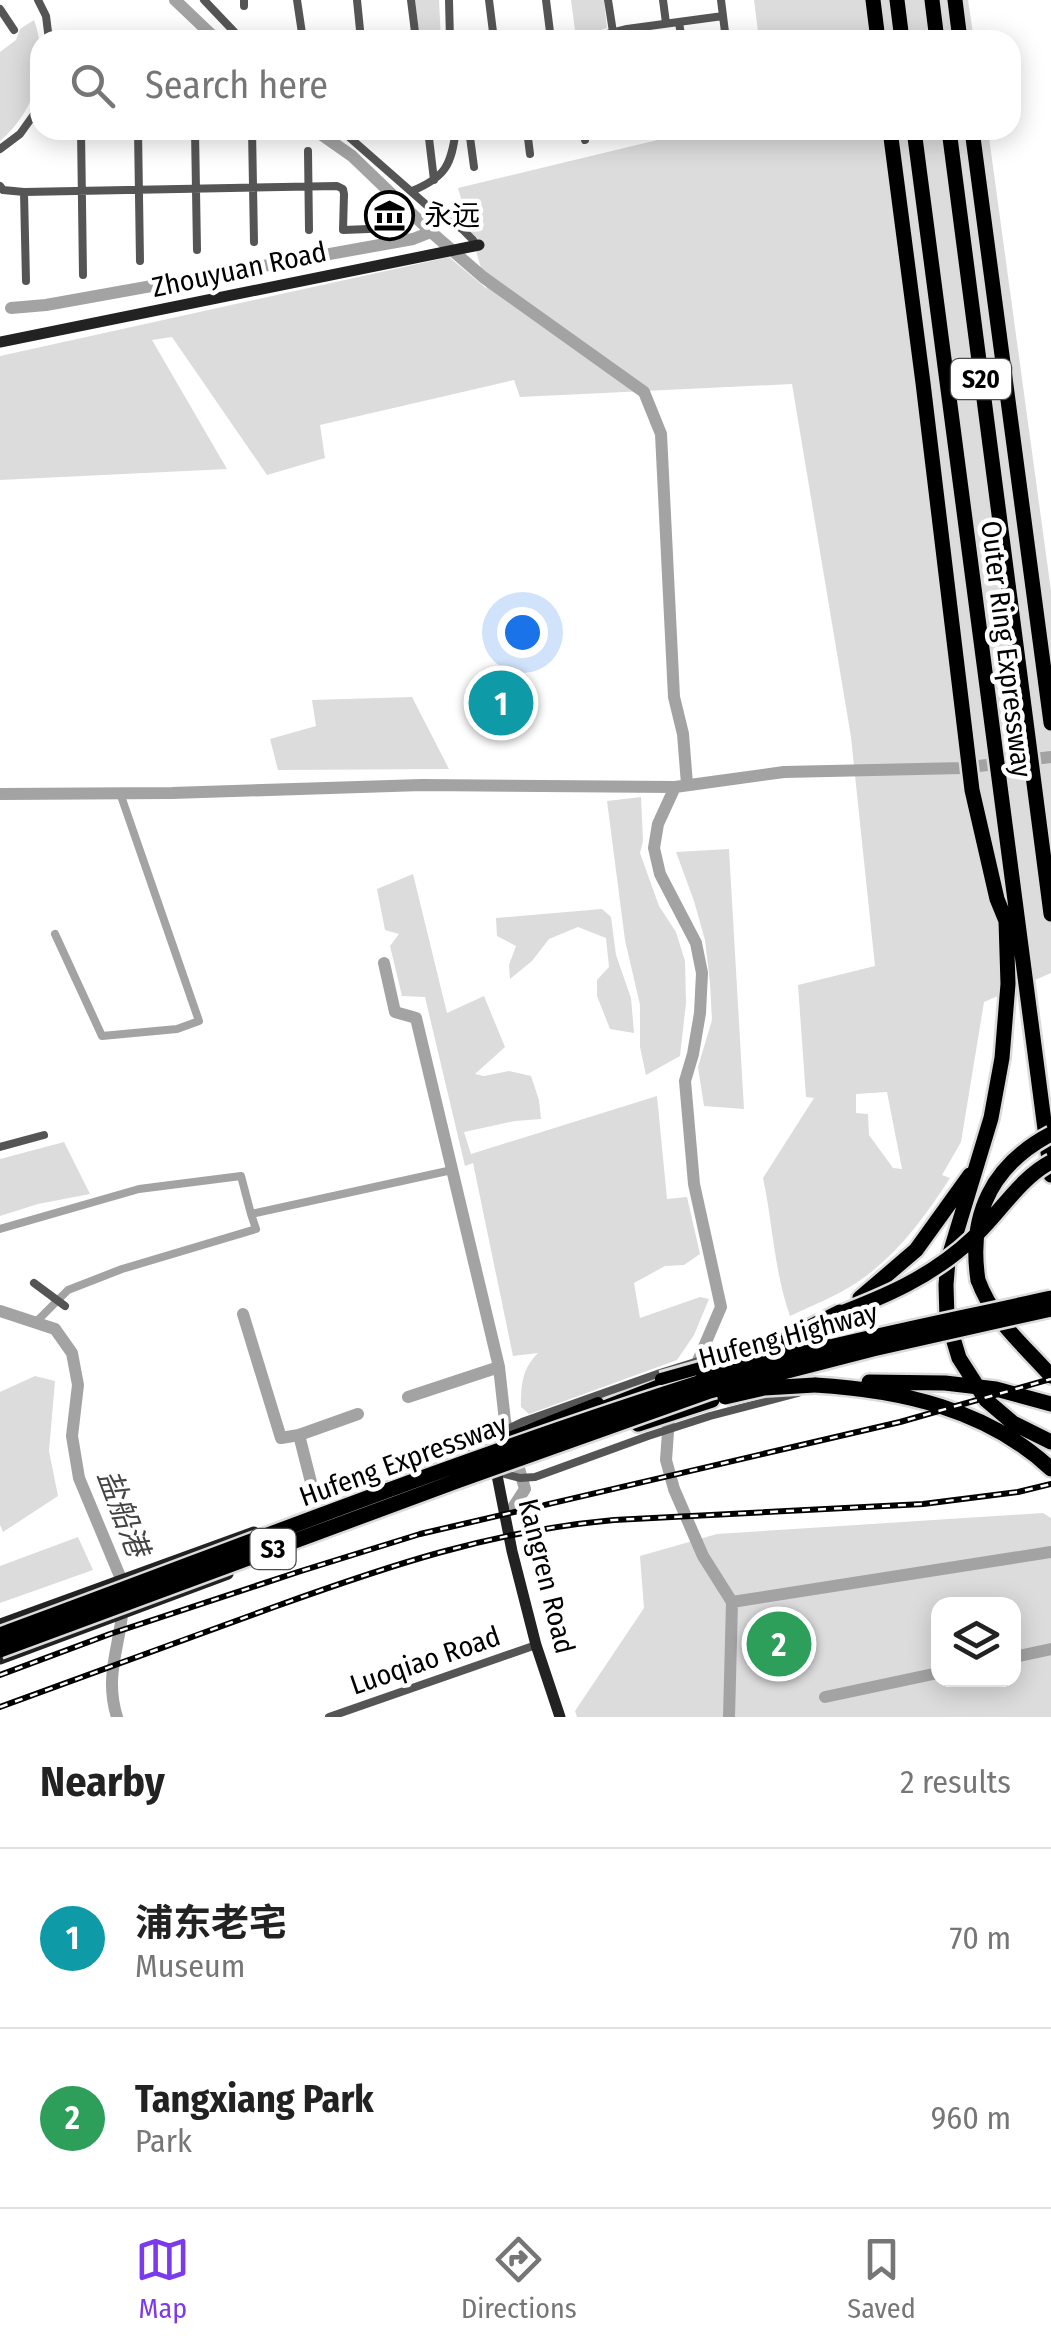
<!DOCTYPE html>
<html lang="en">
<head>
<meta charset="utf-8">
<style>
  body { margin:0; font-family:"Fira Sans Condensed","Noto Sans SC",sans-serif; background:#f2f2f2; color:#222 }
  .controls { position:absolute; right:30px; bottom:30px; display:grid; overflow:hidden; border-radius:20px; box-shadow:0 5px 25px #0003 }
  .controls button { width:90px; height:90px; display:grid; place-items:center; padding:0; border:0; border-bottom:2px solid #e0e0e0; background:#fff; color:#222; font:50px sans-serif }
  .you { position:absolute; left:522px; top:632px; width:35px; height:35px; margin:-25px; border:8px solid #fff; border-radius:50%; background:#1a73e8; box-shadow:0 0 0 15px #1a73e833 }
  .badge { display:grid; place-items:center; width:65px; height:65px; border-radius:50%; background:#7c3aed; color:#fff; font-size:32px; font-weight:700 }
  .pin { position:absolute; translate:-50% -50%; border:5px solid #fff; box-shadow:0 2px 10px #0006 }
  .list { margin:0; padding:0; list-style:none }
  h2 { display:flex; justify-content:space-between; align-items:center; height:130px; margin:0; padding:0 40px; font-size:42px }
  h2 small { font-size:32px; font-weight:400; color:#767676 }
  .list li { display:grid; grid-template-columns:65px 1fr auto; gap:30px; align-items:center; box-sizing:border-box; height:180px; padding:0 40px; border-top:2px solid #e0e0e0 }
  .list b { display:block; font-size:38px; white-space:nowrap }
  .list p { margin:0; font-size:32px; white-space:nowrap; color:#767676 }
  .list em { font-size:32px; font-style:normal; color:#767676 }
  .icon { flex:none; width:55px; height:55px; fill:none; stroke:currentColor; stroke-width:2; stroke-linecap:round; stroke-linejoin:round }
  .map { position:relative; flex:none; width:1051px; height:1717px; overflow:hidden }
  .search { position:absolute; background:#fff; box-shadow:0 5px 25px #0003; left:30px; right:30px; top:30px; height:110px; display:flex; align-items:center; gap:25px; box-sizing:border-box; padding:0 35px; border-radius:30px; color:#767676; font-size:38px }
  .sheet { height:490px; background:#fff }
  nav { display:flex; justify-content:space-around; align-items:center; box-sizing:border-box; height:140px; border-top:2px solid #e0e0e0; background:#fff; font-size:28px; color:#767676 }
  nav a { display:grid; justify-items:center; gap:5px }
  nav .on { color:#7c3aed }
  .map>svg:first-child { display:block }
</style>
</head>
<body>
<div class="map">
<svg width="1051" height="1717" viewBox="0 0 1051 1717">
  <rect width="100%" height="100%" fill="#fff"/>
  <path fill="#dcdcdc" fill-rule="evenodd" d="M415,0h24l2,40h-21z
    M571,0h33l3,28 -31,10z
    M754,0h214l6,40h-215z
    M34,20c16,43 1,92 -34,121v-89l16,-12 4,-11z
    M699,130h289l63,461v382l-67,29 -23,140 -19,33 8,3c-29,45 -61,88 -109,114 -17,9 -35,16 -51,24 -16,-45 -17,-92 -27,-138l51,-80 -8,-1 -8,-112 77,-19 -24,-229 -59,-353 -272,13 -6,-17 -194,45 5,33 -58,17 -95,-138 -20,3 75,129 -227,11v-124l449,-99 38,32 -29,-101zM887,1092l15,77 -9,-1 -24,-33 -1,-21 -12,-1v-19z
    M412,697l37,72 -171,1 -8,-31 46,-13 -4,-26z
    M641,797l2,44 -3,12 19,53 17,26 9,29 1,42 -6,53 -34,19 -6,-28v-42l-15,-65 -18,-139z
    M729,849l15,260 -40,-3 -6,-39 14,-47 -2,-37 -5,-43 -11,-39 -18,-49z
    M413,874l34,139 37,-17 21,51 -30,27 9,2 25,-5 22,5 8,24 2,19 -26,2 -51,11 7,22 186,-58 10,103 20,-2 13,57 -16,11 -19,1 -31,17 6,35 60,-21 9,2 -15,36 -17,25 -148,54 -8,-7c0,-23 1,-38 17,-54l-25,3 -40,-193 -8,3 -40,-169 -23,-1 -12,-50 9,-12 -14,-4 -8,-41z
    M602,909l9,8 5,38 15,43 3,35 -24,-4 -13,-33v-16l12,-13 -3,-29 -28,-11 -29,12 -17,22 -22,18 -1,-14 7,-19 -19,-10 -1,-18z
    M64,1142l26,52 -52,10 -38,12v-57z
    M35,1376l20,5 -6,70 9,45 -55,36 -3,-7v-133z
    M1043,1513l8,5v199h-474l-2,-6 69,-103 -4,-52 77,-22zM938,1604h76v76h-76z
    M78,1537l15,33 -93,33v-37z"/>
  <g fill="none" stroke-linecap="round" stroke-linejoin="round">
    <path stroke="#a3a3a3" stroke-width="8" d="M55,934l47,102 75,-7 22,-8 -79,-228
      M0,1229l139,-40 102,-13 10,38 201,-44
      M35,1323l33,-33 54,-21 134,-40 -5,-15"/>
    <path stroke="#a3a3a3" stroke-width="12" d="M175,0l42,40
      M315,130l37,26 79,76 52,45 161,115 17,42 13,263 9,37 4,50
      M11,308l35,-3 367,-66 18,-7
      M675,787l-17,37 -4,24 6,26 36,69 6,30 -2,40 -7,41 -8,27 9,103 27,123 -27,63
      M0,794l172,-1 250,-8 253,2 109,-15 179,-4 88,-11
      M384,963l11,49 21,6 83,349 6,54 20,68 -11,17
      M0,1311l55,18 17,24 6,32 -6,51 7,42 45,108
      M243,1314l38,124 18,-3 15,59
      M408,1397l91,-30
      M669,1418l-3,42 8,29 29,67 29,46 -3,115
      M299,1435l59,-21
      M732,1602l319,-50
      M1014,1657l37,-8
      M825,1697l113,-24
      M117,1717c-13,-42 3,-70 6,-111"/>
    <defs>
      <path id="primary" d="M491,1445l107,-42"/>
      <path id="highway" d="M873,0l5,40
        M897,0l5,40
        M932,0l5,40
        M955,0l5,40
        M890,130l33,253 49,407 25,109 9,22 2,63 -6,74 -11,60 -43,142 -2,25 1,33 12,40 27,42 27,23 38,19
        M914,130l137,1045
        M949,130l102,784
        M972,130l79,593
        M978,1280c15,41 45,64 73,96
        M860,1298l56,-48 54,-75
        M869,1382l76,1 51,6 55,15
        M815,1385c85,5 172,24 236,84
        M589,1414l90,-35
        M638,1424l74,-24"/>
    </defs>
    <use href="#primary" stroke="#dbdbdb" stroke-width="18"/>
    <use href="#highway" stroke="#dbdbdb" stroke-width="20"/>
    <path stroke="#555" stroke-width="8" d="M38,0l8,16 3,24
      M204,0l38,40
      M244,0v6
      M297,0l6,40
      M357,0l4,40
      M411,0l5,40
      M449,0l1,40
      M489,0l5,40
      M546,0l5,40
      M608,0l5,32
      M663,0l3,23
      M721,0l5,40
      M0,9l14,21
      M679,23l3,17
      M584,40l43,-11 96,-13
      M81,130l2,145
      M138,130l2,131
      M195,130l2,120
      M252,130l2,112
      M341,130l98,86 23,13 11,11
      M428,130l6,50
      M469,130l5,37
      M527,130l3,24
      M584,130l1,10
      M0,149l20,-15 20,-28
      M308,151l1,79
      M0,186l3,4 21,2 313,-6 6,3 1,5 -1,36 26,-1
      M412,191c34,-14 39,-26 44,-61
      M24,192l2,89
      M0,1147l44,-12
      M34,1283l31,23
      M498,1438l10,-9 14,-7 138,-49 96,-30
      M497,1472l23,6 15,-1 113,-41 62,-20 88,-23 3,-25
      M329,1717l207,-72"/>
    <path stroke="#222" stroke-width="11" d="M0,342l479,-97
      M464,1456l27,-11 21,106 24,94 24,72
      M0,1624l254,-92
      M0,1659l228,-85"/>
    <use href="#primary" stroke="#000" stroke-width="12"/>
    <use href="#highway" stroke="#000" stroke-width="15"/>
    <defs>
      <path id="rail" d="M0,1675l110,-41 191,-63 119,-37 480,-112 151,-43
        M0,1707c91,-33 182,-67 274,-100 114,-41 217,-76 340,-87l309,-16 95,-12 33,-8"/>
    </defs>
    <use href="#rail" stroke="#000" stroke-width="6"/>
    <use href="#rail" stroke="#fff" stroke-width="2.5" stroke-dasharray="8" stroke-linecap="butt"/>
    <defs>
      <path id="primary-bridge" d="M755,1356l69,-15
        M661,1379l50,-14"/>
      <path id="highway-bridge" d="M978,1280c-10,-65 14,-115 73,-146
        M831,1317c53,-20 101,-40 142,-79 26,-24 47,-60 78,-76
        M702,1371l84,-32 54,-27
        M725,1397l39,-9 51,-3
        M0,1635c234,-86 467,-179 705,-254 113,-35 231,-57 346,-83
        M0,1650l457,-169 253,-90 163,-42 178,-40"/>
    </defs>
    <use href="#primary-bridge" stroke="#dbdbdb" stroke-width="18" stroke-linecap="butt"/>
    <use href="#highway-bridge" stroke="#dbdbdb" stroke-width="20" stroke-linecap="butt"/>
    <use href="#primary-bridge" stroke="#000" stroke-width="12"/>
    <use href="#highway-bridge" stroke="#000" stroke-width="15"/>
  </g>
  <defs>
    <symbol id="museum-ring" viewBox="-11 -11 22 22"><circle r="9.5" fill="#fff" stroke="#000" stroke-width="1.5"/><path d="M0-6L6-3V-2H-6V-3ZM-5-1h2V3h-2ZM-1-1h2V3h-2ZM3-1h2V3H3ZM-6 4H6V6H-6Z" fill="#000"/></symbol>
  </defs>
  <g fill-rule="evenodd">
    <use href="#museum-ring" x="362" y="188" width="55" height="55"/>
  </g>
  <g text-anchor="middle" stroke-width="9" stroke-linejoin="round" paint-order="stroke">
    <g fill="#fff" stroke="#4c4c4c" stroke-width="2.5">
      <rect x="951" y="359" width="60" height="40" rx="8"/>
      <rect x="250.5" y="1529" width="45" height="40" rx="8"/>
    </g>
    <g font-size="25" font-weight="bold" fill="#000">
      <text x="981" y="388">S20</text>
      <text x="273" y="1558">S3</text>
    </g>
    <g font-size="28" fill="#000" stroke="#fff" text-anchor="start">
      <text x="424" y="225">永远</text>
    </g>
    <g font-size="28" fill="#000" stroke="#fff">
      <text transform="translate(239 269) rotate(-12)" y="10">Zhouyuan Road</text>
      <text transform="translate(1007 649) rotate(83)" y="10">Outer Ring Expressway</text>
      <text transform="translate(788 1335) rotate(-15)" y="10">Hufeng Highway</text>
      <text transform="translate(403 1460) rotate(-20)" y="10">Hufeng Expressway</text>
      <text transform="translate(547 1576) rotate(76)" y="10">Kangren Road</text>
      <text transform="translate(425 1660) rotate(-19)" y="10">Luoqiao Road</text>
    </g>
    <g font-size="30" font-style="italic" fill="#444" stroke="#fff">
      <text transform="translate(123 1513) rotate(69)" y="10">盐船港</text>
    </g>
  </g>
</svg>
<div class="controls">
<button><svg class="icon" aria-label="layers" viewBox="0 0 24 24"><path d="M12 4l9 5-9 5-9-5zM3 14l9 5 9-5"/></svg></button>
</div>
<div class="you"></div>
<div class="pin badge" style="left:501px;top:703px;background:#0f9aa8">1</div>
<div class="pin badge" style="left:779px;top:1644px;background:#2e9e5b">2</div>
<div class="search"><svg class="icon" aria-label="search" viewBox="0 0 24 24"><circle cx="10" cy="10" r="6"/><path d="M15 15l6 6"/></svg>Search here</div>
</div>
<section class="sheet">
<h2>Nearby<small>2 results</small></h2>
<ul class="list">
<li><span class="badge" style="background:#0f9aa8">1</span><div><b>浦东老宅</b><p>Museum</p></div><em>70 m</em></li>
<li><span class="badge" style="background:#2e9e5b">2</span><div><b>Tangxiang Park</b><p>Park</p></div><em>960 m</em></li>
</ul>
</section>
<nav>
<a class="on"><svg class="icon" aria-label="map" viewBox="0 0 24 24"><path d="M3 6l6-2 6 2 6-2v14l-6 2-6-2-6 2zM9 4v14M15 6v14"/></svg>Map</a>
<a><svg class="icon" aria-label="directions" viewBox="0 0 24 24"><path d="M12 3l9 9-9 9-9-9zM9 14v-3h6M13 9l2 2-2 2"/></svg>Directions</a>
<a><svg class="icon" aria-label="saved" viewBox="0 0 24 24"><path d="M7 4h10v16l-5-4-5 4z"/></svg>Saved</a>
</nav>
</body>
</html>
